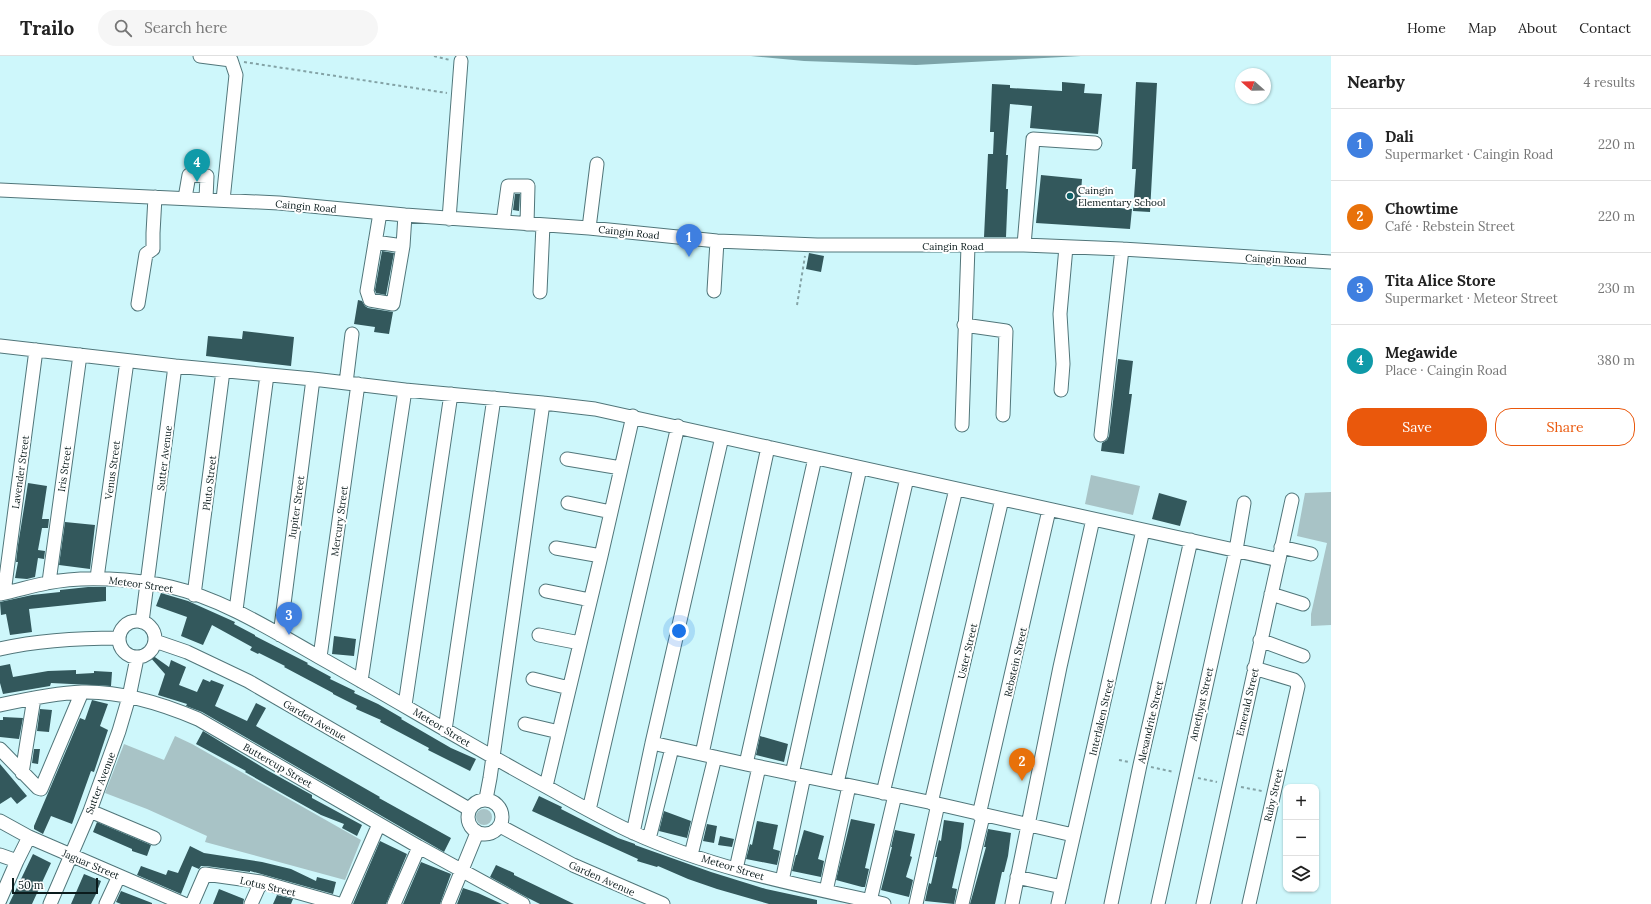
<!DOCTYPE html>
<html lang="en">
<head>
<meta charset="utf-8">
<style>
  body { margin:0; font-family:Lora,serif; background:#f6f6f6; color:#222 }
  .controls { position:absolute; right:12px; bottom:12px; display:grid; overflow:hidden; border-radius:8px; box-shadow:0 1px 3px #0004 }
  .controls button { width:36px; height:36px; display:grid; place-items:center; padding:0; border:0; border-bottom:1px solid #e0e0e0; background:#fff; color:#222; font:20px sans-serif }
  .compass { position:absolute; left:1235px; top:12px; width:36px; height:36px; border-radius:50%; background:#fff; box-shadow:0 1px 3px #0004; rotate:290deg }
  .scale { position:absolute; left:12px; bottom:10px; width:86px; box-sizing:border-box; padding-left:4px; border:2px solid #0b1b1c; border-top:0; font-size:11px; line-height:14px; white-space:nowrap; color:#0b1b1c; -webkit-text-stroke:3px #fff; paint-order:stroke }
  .you { position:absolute; left:679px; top:575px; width:14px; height:14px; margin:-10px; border:3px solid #fff; border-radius:50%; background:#1a73e8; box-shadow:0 0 0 6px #1a73e833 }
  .badge { display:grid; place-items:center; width:26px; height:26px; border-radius:50%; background:#ea580c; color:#fff; font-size:13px; font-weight:700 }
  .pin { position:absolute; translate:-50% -33px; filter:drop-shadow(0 1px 2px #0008) }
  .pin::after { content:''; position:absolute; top:21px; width:14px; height:12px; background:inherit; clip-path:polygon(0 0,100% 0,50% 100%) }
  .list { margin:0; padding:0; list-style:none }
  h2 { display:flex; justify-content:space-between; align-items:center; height:52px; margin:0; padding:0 16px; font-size:17px }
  h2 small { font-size:13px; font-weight:400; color:#767676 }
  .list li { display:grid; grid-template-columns:26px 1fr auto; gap:12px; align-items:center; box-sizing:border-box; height:72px; padding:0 16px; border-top:1px solid #e0e0e0 }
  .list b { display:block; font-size:15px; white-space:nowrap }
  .list p { margin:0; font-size:13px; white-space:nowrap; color:#767676 }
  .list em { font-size:13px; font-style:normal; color:#767676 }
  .actions { display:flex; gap:8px; padding:12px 16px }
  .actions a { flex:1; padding:9px 0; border:1px solid #ea580c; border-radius:16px; text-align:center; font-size:14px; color:#ea580c }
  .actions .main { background:#ea580c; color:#fff }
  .icon { flex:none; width:22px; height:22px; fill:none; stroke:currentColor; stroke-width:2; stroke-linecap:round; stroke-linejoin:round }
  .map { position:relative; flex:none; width:1331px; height:848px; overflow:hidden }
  header { display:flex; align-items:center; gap:24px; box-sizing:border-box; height:56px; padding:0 20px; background:#fff; border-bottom:1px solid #e0e0e0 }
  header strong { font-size:19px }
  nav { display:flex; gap:22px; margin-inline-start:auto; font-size:14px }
  .search { width:280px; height:36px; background:#f6f6f6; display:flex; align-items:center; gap:10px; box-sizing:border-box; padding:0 14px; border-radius:22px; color:#767676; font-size:15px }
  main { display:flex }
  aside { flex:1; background:#fff }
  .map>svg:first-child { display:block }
</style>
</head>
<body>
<header>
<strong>Trailo</strong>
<div class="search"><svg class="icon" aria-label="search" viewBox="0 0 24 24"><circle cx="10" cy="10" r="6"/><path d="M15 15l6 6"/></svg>Search here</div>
<nav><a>Home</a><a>Map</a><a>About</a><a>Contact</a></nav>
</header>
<main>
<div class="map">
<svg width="1331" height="848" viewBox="0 0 1331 848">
  <rect width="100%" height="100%" fill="#cef7fb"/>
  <path fill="#a8c3c6" d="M1091,419l49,11 -7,29 -48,-11z
    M1331,436v133l-20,1v-12l16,-71 -30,-7 8,-43z
    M175,680l17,8 169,96 -16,40 -140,-38 2,-6 -60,-27 -42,-16 19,-49 40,16z
    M476 761a8 8 0 1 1 16 0a8 8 0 1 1-16 0Z"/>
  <path fill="#7ca3a8" d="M751,0h330l-165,9 -112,-4z"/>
  <path fill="#33585c" d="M1062,26l23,2 -1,9 18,1 -4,40 -68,-6 2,-22 -22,-2 -4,51h2l-2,34h2l-2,48h-22l4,-83h5l1,-22h-4l2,-48 18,1v3l52,3z
    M1136,26l21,1 -7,129 -17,-1 3,-42h-4z
    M1041,119l41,4 -2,26 52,4 -2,20 -94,-6z
    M515,138h5l-1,17 -6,-1z
    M382,195l12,2 -8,42 -10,-2 -1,-3z
    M809,197l15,3 -3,16 -15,-3z
    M358,244l4,1 3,5 3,2 25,4 -4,22 -15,-2 1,-5 -21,-3z
    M243,275l51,6 -3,29 -85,-10 2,-20 34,3z
    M1118,303l15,2 -4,33h3l-8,60 -23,-3 1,-8 5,-3 2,-4z
    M28,427l19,3 -5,33h7l-1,9h-6l-4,22 7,1 -1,8 -6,-1 -3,19 -8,2 -12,-1 3,-16h-2l2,-17z
    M1159,437l28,8 -7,25 -28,-7z
    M65,466l30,3 -5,44 -31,-4z
    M88,531h18v14l-77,8 3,23 -22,3 -4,-21 -5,1 -1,-13 32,-7 28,-3v-2z
    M161,537l27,8 47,21 -1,2 21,11v1l53,27 -1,1 24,13 -1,2 25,12 -1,2 24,11 24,14 -1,1 50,29 25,11 -6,12 -42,-21 1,-2 -49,-26 1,-2 -25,-11 1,-3 -24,-12v-1l-49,-26 1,-1 -26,-13 -1,1 -8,-4 2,-3 -40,-22 -9,20 -22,-9 6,-19 -31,-11z
    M334,580l22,3 -2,17 -22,-2z
    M152,599l17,12 2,-7 15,7 -7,18 18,7 6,-13 7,3 1,-2 13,5 -9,21 32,15 9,-18 10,5 -10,18 124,71 -1,1 72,40 -7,14 -242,-140 -16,-6 1,-2 -29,-9 7,-21 -15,-17z
    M10,608l3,13 35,-6 28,-1v4l18,-1v-2l18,1 -1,14 -60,-3 -1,3 -47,8 -3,-11v-17z
    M92,644l16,4 -8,22 8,4 -14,42 -3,-1 -19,53 -21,-8 -8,18 -9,-5v-3l46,-108 5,2z
    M40,653l12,1 -3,22 -12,-1z
    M3,661l20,1 -4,21 -19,-2v-17h3z
    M203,675l64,39 45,25v3l50,27 -5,11 -15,-8 2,-4 -23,-9 -34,-19 -42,-24 1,-1 -50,-27z
    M760,680l28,8 -4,18 -28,-7z
    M34,693h6l-2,15 -6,-1z
    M0,708l27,32 -10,8 -6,-7 -11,7z
    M539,740l23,11 -1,2 57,29 17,6v1l76,27 55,17 51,11v4h-48l-52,-15 -29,-10 -30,-13 -1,1 -20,-6 1,-2 -106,-48z
    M664,755l27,10 -4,17 -28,-7z
    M851,763l24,5 -10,44 4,1 -4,18h-3l-26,-7z
    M944,764l20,3 -3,25 -9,40 5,1 -3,15 -29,-3 4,-18 2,1 6,-27h-2l4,-17 2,1z
    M757,765l21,4 -5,24 7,2 -3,14 -31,-6 4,-15 2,1z
    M97,766l54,23 -4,11 -15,-5v-2l-39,-17z
    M707,768l10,2 -3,17 -11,-2z
    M988,773l23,4 -3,23 -4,16h-2l-7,32h-25l16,-57h-2z
    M804,774l20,6 -6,23 6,2 -3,16 -29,-6 4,-16h1z
    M895,774l20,4 -5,22 2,1 -6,20 7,3 -4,17 -28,-7 11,-43h-1z
    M720,780l14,3 -2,8 -14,-2z
    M380,785l27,13 -21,50h-33z
    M190,790l14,7 58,9 29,7 25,12 1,-4 19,5 -3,12 -83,-23v1l-44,-6h-5l-2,3 -7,-3 -11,28 -44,-19 4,-9 25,9 2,-5 10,3z
    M33,798l18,9 -19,41h-23z
    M421,806l30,12 -11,30h-37z
    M496,809l18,8v2l60,29h-34l-12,-6 -38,-21z
    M84,818l17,7 -5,13 -5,10h-20z
    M463,832l15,5 24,11h-45z
    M219,833l25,10 -1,5h-30z
    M121,835l31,12v1h-31l-5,-2z
    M277,839l16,4 -2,5h-18z"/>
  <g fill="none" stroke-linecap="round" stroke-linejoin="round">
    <defs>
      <path id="minor" d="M200,0l31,4 5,15 -13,125
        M0,134l279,13 126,12 184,13 128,13 100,4h207l98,4 209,13
        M185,142l4,-23 18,1 -1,23
        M449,163l12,-158
        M503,166l5,-36h20l-1,38
        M589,172l8,-64
        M375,186l28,4 -10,58 -23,-4 -3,-9 13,-78
        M1024,189l9,-106 62,4
        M403,190l2,-31
        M714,235l3,-50
        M540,236l3,-67
        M138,248l8,-50 7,-5v-16l2,-36
        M964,269l42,6 -3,84
        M0,290l175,20 138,13 92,11 138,13 52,6 684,151
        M346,327l6,-49
        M1061,334l2,-26 -3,-50 6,-67
        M962,369l6,-179
        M1101,379l21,-186
        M567,403l54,9
        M568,447l43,9
        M1281,491l30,7
        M556,492l45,8
        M97,522l30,-217
        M49,526l31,-227
        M546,535l44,9
        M4,537l32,-243
        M0,538c16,-3 31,-8 47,-11 37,-8 87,-4 124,4 52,12 102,44 148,70 75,42 149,87 226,129 29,16 58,33 89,47 79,36 165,52 250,71
        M1271,538l32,10
        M194,539l29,-224
        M236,554l31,-235
        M119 583a18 18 0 1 1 36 0a18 18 0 1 1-36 0Z
        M142,566l33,-256
        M280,579l33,-256
        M539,579l41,8
        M1260,584l43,16
        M155,585l32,11 61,29 221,128
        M0,593c39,-9 79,-11 119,-11
        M320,601l38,-273
        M533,623l36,9
        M361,625l44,-291
        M0,649c27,-6 55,-12 82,-13 38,-1 81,12 116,27l221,128 104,57
        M405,649l46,-311
        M525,668l34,8
        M445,674l49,-332
        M652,687l94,21 192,40 135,31
        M0,693l38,39 3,1 41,-97
        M702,698l66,-307
        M746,708l69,-306
        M22,717l12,-75
        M792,718l68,-306
        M837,727l70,-305
        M546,730l55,-230 32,-140
        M883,737l73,-304
        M486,743l4,-21 53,-375
        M468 761a17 17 0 1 1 34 0a17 17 0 1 1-34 0Z
        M931,747l71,-304
        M589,754l89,-384
        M90,755l64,27
        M979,759l70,-305
        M0,765l29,16 155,67
        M500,770l73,39 90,39
        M633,777l19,-90 70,-306
        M649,783l23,-91
        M0,799l17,6
        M691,799l24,-98
        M736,813l23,-102
        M1017,821l45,10
        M782,825l22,-105
        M826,835l23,-105
        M0,844l17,-39 12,-24
        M870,845l25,-106
        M50,848l40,-93 29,-80 10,-34 8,-39
        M106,848l13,-28
        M192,848l13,-30 56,8 78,22
        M251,848l10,-22
        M344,848l35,-80
        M394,848l25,-57
        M448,848l29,-71
        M916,848l22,-100
        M962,848l21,-88
        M1012,848l48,-237 33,-148
        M1058,848l85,-374
        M1111,848l29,-139 51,-225
        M1158,848l78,-354 8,-47
        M1203,848l89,-404
        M1249,848l49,-218 -2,-4 -2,-2 -40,-12"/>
    </defs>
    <use href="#minor" stroke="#51767a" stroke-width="15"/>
    <path stroke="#84a3a6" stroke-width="2" stroke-dasharray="3 3" stroke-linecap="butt" d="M434,0l16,4
      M244,6l203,31
      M797,249l8,-49
      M1119,704l10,2
      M1151,711l23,5
      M1198,722l19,4
      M1241,731l21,4"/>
    <use href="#minor" stroke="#fff" stroke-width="13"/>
  </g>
  <circle fill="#116168" stroke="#fff" stroke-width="1.5" cx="1070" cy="140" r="4"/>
  <g text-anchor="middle" stroke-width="4" stroke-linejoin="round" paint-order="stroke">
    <g font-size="10" fill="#0b1b1c" stroke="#fff" text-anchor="start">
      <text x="1078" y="138">Caingin<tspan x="1078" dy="12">Elementary School</tspan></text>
    </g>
    <g font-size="10" fill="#0b1b1c" stroke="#fff">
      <text transform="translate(306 150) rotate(5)" y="4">Caingin Road</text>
      <text transform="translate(629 176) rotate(6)" y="4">Caingin Road</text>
      <text x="953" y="194">Caingin Road</text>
      <text transform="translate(1276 203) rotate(3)" y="4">Caingin Road</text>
      <text transform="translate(164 402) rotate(-83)" y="4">Sutter Avenue</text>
      <text transform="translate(64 413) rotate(-82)" y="4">Iris Street</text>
      <text transform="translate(112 414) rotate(-82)" y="4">Venus Street</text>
      <text transform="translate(20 416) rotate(-82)" y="4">Lavender Street</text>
      <text transform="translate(209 427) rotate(-83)" y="4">Pluto Street</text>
      <text transform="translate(296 451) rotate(-82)" y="4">Jupiter Street</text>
      <text transform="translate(339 465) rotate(-82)" y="4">Mercury Street</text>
      <text transform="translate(141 528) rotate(8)" y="4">Meteor Street</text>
      <text transform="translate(967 595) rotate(-77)" y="4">Uster Street</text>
      <text transform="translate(1015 606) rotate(-77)" y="4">Rebstein Street</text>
      <text transform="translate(1247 646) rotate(-77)" y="4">Emerald Street</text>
      <text transform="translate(1201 648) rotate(-77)" y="4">Amethyst Street</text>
      <text transform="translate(1101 661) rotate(-77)" y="4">Interlaken Street</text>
      <text transform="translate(315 664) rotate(30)" y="4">Garden Avenue</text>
      <text transform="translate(1150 666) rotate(-77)" y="4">Alexandrite Street</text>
      <text transform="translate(442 671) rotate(31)" y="4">Meteor Street</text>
      <text transform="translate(278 709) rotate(30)" y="4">Buttercup Street</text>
      <text transform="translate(100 727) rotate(-69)" y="4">Sutter Avenue</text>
      <text transform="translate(1273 739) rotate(-77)" y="4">Ruby Street</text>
      <text transform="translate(91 808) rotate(23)" y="4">Jaguar Street</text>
      <text transform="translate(733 811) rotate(17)" y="4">Meteor Street</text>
      <text transform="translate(602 822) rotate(24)" y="4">Garden Avenue</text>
      <text transform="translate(268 830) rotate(13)" y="4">Lotus Street</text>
    </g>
  </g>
</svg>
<div class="controls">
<button>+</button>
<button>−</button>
<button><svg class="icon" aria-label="layers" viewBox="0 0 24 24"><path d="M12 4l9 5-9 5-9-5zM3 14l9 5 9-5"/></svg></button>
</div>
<svg class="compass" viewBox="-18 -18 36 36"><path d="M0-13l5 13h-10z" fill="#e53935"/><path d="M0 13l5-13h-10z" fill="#767676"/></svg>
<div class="scale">50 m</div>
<div class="you"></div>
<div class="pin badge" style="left:689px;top:201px;background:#3f7fe0">1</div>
<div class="pin badge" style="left:1022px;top:725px;background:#e8710a">2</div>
<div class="pin badge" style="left:289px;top:579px;background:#3f7fe0">3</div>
<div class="pin badge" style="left:197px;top:126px;background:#0f9aa8">4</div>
</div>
<aside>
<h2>Nearby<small>4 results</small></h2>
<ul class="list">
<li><span class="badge" style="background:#3f7fe0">1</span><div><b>Dali</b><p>Supermarket · Caingin Road</p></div><em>220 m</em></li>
<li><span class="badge" style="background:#e8710a">2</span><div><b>Chowtime</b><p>Café · Rebstein Street</p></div><em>220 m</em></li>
<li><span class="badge" style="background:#3f7fe0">3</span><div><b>Tita Alice Store</b><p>Supermarket · Meteor Street</p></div><em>230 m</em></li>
<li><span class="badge" style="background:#0f9aa8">4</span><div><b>Megawide</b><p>Place · Caingin Road</p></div><em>380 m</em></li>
</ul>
<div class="actions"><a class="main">Save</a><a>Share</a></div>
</aside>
</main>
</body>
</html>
